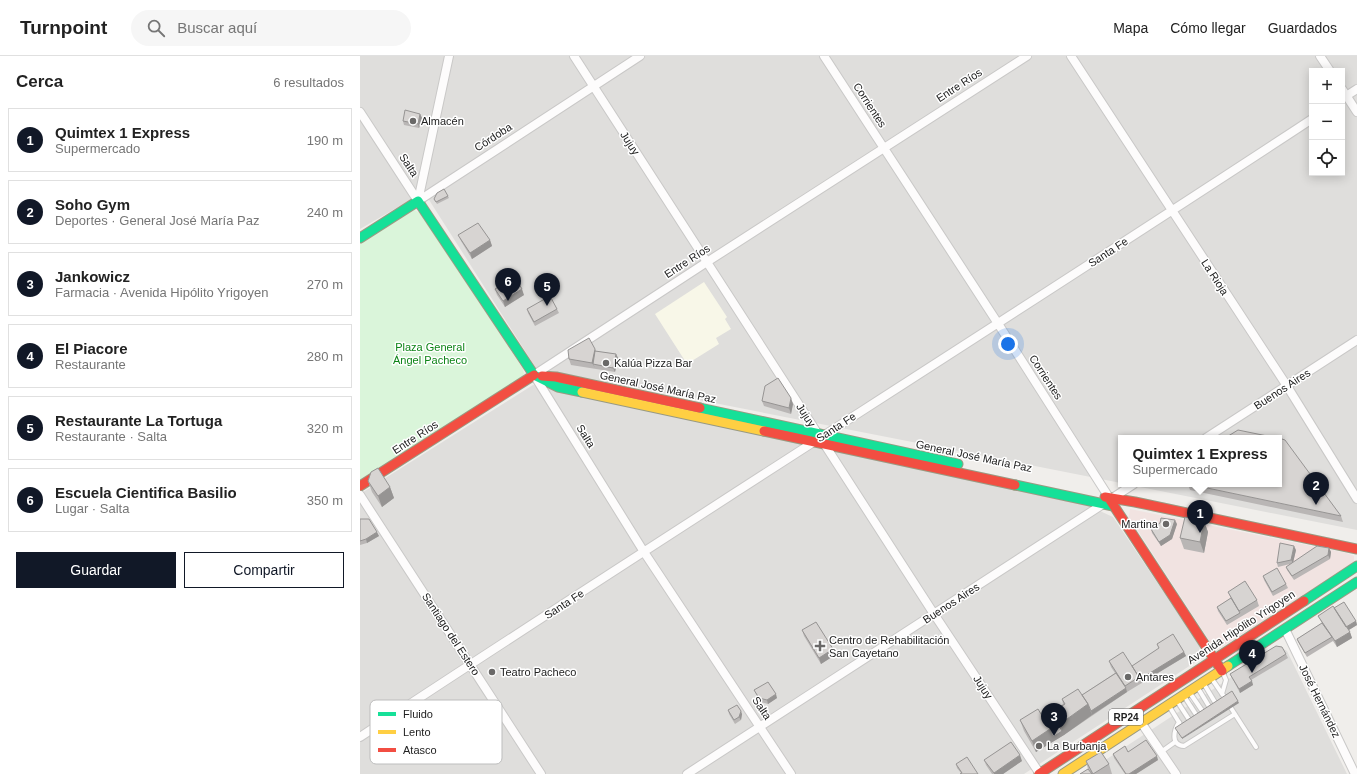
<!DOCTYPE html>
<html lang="es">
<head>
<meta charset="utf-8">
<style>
  body { margin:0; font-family:Arial,sans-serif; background:#f6f6f6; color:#222 }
  .controls { position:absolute; right:12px; top:12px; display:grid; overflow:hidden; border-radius:0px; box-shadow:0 2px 10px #0003 }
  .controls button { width:36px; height:36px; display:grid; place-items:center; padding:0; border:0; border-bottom:1px solid #e0e0e0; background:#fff; color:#222; font:20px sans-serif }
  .you { position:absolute; left:648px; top:288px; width:14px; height:14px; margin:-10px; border:3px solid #fff; border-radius:50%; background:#1a73e8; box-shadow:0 0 0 6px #1a73e833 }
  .badge { display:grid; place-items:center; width:26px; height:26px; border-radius:50%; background:#111827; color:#fff; font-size:13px; font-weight:700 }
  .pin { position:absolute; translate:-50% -33px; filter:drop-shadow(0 1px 2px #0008) }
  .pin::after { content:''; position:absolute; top:21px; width:14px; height:12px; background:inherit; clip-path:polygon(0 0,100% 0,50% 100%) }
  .popup { position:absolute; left:758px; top:379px; width:164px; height:52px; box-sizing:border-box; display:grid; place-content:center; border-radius:0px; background:#fff; filter:drop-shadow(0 1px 3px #0005); font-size:13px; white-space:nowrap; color:#767676 }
  .popup b { font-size:15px; color:#222 }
  .popup::after { content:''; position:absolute; left:50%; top:100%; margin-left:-8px; border:8px solid transparent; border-top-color:#fff }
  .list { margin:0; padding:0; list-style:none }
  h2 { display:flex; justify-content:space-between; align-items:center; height:52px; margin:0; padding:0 16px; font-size:17px }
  h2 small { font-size:13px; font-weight:400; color:#767676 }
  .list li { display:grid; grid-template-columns:26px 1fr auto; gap:12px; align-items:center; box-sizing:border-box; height:64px; margin:0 8px 8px; padding:0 8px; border:1px solid #e0e0e0; border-radius:0px }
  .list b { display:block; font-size:15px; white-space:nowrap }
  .list p { margin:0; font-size:13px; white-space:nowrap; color:#767676 }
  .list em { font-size:13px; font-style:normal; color:#767676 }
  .actions { display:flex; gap:8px; padding:12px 16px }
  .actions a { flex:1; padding:9px 0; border:1px solid #111827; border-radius:0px; text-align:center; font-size:14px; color:#111827 }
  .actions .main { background:#111827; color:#fff }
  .icon { flex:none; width:22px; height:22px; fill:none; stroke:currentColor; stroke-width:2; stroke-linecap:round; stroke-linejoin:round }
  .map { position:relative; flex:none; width:997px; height:718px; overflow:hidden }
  header { display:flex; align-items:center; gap:24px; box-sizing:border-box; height:56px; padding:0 20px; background:#fff; border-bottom:1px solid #e0e0e0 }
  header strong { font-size:19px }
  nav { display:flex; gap:22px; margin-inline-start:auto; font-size:14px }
  .search { width:280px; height:36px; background:#f6f6f6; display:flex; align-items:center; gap:10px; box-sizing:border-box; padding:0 14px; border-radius:22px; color:#767676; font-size:15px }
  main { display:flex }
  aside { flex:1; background:#fff }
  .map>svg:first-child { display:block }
</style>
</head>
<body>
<header>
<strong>Turnpoint</strong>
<div class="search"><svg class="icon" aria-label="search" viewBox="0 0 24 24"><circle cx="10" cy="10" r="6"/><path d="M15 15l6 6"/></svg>Buscar aquí</div>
<nav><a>Mapa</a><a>Cómo llegar</a><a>Guardados</a></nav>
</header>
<main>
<aside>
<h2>Cerca<small>6 resultados</small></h2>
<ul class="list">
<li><span class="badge">1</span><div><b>Quimtex 1 Express</b><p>Supermercado</p></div><em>190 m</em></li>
<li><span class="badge">2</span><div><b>Soho Gym</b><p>Deportes · General José María Paz</p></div><em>240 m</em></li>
<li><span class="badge">3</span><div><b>Jankowicz</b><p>Farmacia · Avenida Hipólito Yrigoyen</p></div><em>270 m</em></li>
<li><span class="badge">4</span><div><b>El Piacore</b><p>Restaurante</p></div><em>280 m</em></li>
<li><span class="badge">5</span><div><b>Restaurante La Tortuga</b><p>Restaurante · Salta</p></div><em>320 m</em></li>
<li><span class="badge">6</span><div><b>Escuela Cientifica Basilio</b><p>Lugar · Salta</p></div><em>350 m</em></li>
</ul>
<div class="actions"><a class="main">Guardar</a><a>Compartir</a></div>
</aside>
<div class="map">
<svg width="997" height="718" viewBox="0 0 997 718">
  <rect width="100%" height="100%" fill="#f0eeeb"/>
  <path fill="#dfdedc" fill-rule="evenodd" d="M0,0h997v474l-232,-46h154v-46h-158v45l-585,-115 -112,-176 -64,37zM952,15h30v102h-30z
    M173,329l556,121 24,11 87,129 -3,15 -173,113h-664v-280z
    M919,590l8,5 60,123h-263z"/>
  <path fill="#f1e3e1" d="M770,453l216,44 8,3v4l-2,4 -136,87 -87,-134z"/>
  <path fill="#f8f7e8" d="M344,226l23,35 -2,2 6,10 -15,9 3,6 -32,20 -32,-50z"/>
  <path fill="#daf5da" d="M54,154l6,3 103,156 1,5 -3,4 -159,101h-2v-235z"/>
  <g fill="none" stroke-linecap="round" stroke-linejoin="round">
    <defs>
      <path id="lane" d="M852,623l13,19
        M844,628l12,20
        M838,632l12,20
        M830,637l13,19
        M862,638l4,-14 -4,-9
        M824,640l13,20
        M817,645l13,20
        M809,650l11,18
        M871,652l25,39
        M819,666c-5,8 -9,23 5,24l51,-32
        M801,696l14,-10"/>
      <path id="street" d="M214,0l360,558 106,160
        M464,0l173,266 113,177
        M711,0l216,330 70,113
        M960,0l10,15
        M982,33l15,23
        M983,42l14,-9
        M0,56l58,89
        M58,145l222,-145
        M58,145l31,-145
        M846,382l151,-98
        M0,439l181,279
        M925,573l70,145
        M774,656l42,62
        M0,681c316,-209 636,-410 952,-618
        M327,718l447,-290
        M431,718l-147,-222 -110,-177 173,-113 320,-206"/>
      <path id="fast" d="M0,182l58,-37 116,174 24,12 24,5
        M340,352l258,56
        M655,429l98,21
        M944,545l53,-35
        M868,610l129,-84"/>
      <path id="slow" d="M222,336l182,39
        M703,718l165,-108"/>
      <path id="jam" d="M182,320l14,1 144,31
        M404,375l251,54
        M0,430l174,-111
        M745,441l30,5 222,47
        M750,444l112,171
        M679,718l265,-173"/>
    </defs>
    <use href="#lane" stroke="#c9c8c7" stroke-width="6"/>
    <use href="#street" stroke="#c9c8c7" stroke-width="10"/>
    <use href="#fast" stroke="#999a82" stroke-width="11"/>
    <use href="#slow" stroke="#999a82" stroke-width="11"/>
    <use href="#jam" stroke="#999a82" stroke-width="11"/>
    <use href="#lane" stroke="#fdfcfc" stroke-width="4"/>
    <use href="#street" stroke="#fdfcfc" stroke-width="8"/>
    <use href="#fast" stroke="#16e098" stroke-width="9"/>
    <use href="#slow" stroke="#ffcf43" stroke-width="9"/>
    <use href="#jam" stroke="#f24e42" stroke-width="9"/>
  </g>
  <path fill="#b9b6b5" d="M60,58l2,4 -3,10 -15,-3 -1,-4z
    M88,140l1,2 -12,6 -3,-5z
    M98,179l32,5 2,6 -20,13 -11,-18z
    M135,233l29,6 -19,12 -8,-12z
    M167,253h30l2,4 -24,13 -7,-13z
    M235,295l21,3 2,4 -3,14 -44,-7 -2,-6z
    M402,345l31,3 -2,10 -27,-8z
    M8,425l22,6 4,11 -12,9 -10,-15z
    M828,428l153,32 2,6 -153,-32z
    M0,463l19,17 -12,7 -7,2z
    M844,465l4,11 -4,21 -20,-4 -4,-11z
    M817,468l-5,15 -11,7 -9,-13 -1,-4z
    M969,492l2,4 -1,7 -36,21 -7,-10 -1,-3 4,-3 -12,3 -1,-4 19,-13 -3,12z
    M903,520l23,8 2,4 -15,8 -9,-16z
    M868,536l29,8 2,6 -32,19 -9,-14 -1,-4 14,-9z
    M974,552l22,13 1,4 -8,5 3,8 -15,9 -4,-6 -26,16 -9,-15 -1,-3 25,-16 -4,-7z
    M442,574l33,25 -14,9 -17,-28z
    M797,588l27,8 2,4 -59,36 -63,43 -28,17 -12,-21 -4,-11 34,-3 -2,-5 11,-8 -1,-5 20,-4 33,-22 -4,-6 -2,-6 23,5 27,-17z
    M926,598l2,4 -37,22 2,5 -13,8 -8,-15 -2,-4z
    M394,634l23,8 -9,6 -7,-2 -5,-8z
    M368,654l14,4 -1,6 -6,4 -6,-10z
    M768,696l30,8 -22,14h-11l-11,-16 -1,-4z
    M624,704l38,1 -19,13h-11l-6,-9z
    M726,705l23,3 3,10h-32l8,-5z
    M596,708l22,10 -17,-1 -4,-5z"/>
  <path fill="#969493" d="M60,58l2,4 -3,10 -1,-4z
    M130,184l2,6 -20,13 -2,-6z
    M162,233l2,6 -19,12 -2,-6z
    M235,293l2,6 -4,9 2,4 -3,-5z
    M256,298l2,4 -3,14 -2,-4z
    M431,342l2,6 -2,10 -2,-6z
    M30,431l4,11 -12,9 -4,-11z
    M815,464l2,4 -5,15 -11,7 -2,-4z
    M844,465l4,11 -4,21 -4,-11z
    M17,476l2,4 -12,7 -1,-4z
    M934,490l2,4 -3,13 -2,-3z
    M969,492l2,4 -1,7 -2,-4z
    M996,565l1,4 -10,6 -1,-4z
    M990,576l2,6 -15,9 -2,-6z
    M473,593l2,6 -14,9 -2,-6z
    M824,596l2,4 -45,27 -1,-4z
    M892,625l1,4 -13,8 -1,-4z
    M766,632l1,4 -35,23 -1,-4z
    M416,638l1,4 -9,6 -1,-4z
    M878,645l1,2 -57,36v-1z
    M728,648l4,11 -28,20 -28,17 -4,-11 18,-12 12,2 -2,-7z
    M381,655l1,3 -1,6 -2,-3z
    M660,699l2,6 -19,13h-9v-1z
    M797,700l1,4 -22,14h-7z"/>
  <path fill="#d7d4d2" stroke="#969493" d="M45,54l15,4 -2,10 -15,-3z
    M84,133l4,7 -12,6 -2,-3 3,-6z
    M118,167l12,17 -20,13 -12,-18z
    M155,221l7,12 -19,12 -8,-12z
    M190,240l7,13 -23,13 -7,-13z
    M229,282l6,11 -3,14 -23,-4 -1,-9z
    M235,295l21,3 -3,14 -20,-4z
    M418,322l13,20 -2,10 -27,-7 3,-15z
    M878,374l39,8h-52z
    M919,382l6,2 56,76 -153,-32h91z
    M18,412l12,19 -12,9 -10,-15 3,-9z
    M825,461l19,4 -4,21 -20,-4z
    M801,462l14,2 -5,15 -11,7 -8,-13 9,-6z
    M0,463h9l8,13 -11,7 -6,2z
    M920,487l14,3 -3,14 -14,3z
    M957,490l12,2 -1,7 -36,21 -6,-9z
    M917,512l9,16 -14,8 -9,-16z
    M885,525l12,19 -18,11 -11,-19z
    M871,542l9,15 -14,8 -9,-14z
    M984,546l12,19 -10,6 -12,-19z
    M973,550l17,26 -15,9 -17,-25z
    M456,566l17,27 -14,9 -17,-28z
    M962,567l10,14 -27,16 -8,-14z
    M813,578l11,18 -44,27 -8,-13 27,-18 -2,-4z
    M916,590l6,1 4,7 -37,23 3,4 -13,8 -9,-15z
    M763,596l16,25 -14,9 -16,-25z
    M756,617l10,15 -35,23 -3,-7 -6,-9z
    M408,626l8,12 -9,6 -8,-2 -5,-8z
    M718,633l10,15 -28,20 -8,-12 13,-8 -3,-5z
    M872,635l6,10 -56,37 -7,-10z
    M377,649l4,6 -2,6 -5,3 -6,-10z
    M678,653l12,20 -18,12 -12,-21z
    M690,655l12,20 -9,6 -3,-8 -8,-13z
    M786,684l11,16 -28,18h-3l-13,-20 12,-8 3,6z
    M651,686l9,13 -26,18 -10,-13z
    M741,696l8,12 -16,10 -7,-13z
    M607,701l11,17h-18l2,-1 -6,-9z
    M728,713l4,5h-12z"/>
  <g fill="#6a6968" stroke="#fff" stroke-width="1.5">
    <circle cx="53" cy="65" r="4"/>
    <circle cx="246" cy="307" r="4"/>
    <circle cx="806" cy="468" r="4"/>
    <path d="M458 584h4v4h4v4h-4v4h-4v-4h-4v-4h4z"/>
    <circle cx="132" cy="616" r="4"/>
    <circle cx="768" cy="621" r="4"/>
    <circle cx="679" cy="690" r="4"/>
  </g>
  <g text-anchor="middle" stroke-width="3" stroke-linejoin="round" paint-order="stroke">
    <rect fill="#fff" stroke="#646464" stroke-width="1" x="749" y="653" width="34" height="16" rx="3"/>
    <g font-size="10" font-weight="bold" fill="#222">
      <text x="766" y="665">RP24</text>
    </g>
    <g font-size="11" fill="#222" stroke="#fff">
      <text transform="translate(599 29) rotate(-33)" y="4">Entre Ríos</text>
      <text transform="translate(510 49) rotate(57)" y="4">Corrientes</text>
      <text transform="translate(133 81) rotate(-33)" y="4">Córdoba</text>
      <text transform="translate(270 87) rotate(57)" y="4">Jujuy</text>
      <text transform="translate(49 109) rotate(57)" y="4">Salta</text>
      <text transform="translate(748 196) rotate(-33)" y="4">Santa Fe</text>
      <text transform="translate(327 205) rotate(-33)" y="4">Entre Ríos</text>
      <text transform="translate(855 221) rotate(57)" y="4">La Rioja</text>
      <text transform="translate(686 321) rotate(57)" y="4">Corrientes</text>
      <text transform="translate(298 331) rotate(12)" y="4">General José María Paz</text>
      <text transform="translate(922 333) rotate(-33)" y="4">Buenos Aires</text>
      <text transform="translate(446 359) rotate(57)" y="4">Jujuy</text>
      <text transform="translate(476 371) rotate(-33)" y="4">Santa Fe</text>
      <text transform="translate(226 380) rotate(58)" y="4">Salta</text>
      <text transform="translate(55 381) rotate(-33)" y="4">Entre Ríos</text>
      <text transform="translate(614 400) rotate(12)" y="4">General José María Paz</text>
      <text transform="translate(591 547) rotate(-33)" y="4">Buenos Aires</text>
      <text transform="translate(204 548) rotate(-33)" y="4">Santa Fe</text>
      <text transform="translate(881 571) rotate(-33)" y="4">Avenida Hipólito Yrigoyen</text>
      <text transform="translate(91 578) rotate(57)" y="4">Santiago del Estero</text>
      <text transform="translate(623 631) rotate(57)" y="4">Jujuy</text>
      <text transform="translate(960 645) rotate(64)" y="4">José Hernández</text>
      <text transform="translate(402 652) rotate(56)" y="4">Salta</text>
    </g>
    <g font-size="11" fill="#222" stroke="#fff" text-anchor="start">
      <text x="61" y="69">Almacén</text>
      <text x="254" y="311">Kalúa Pizza Bar</text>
      <text x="798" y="472" text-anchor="end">Martina</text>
      <text x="469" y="588">Centro de Rehabilitación<tspan x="469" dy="13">San Cayetano</tspan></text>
      <text x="140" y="620">Teatro Pacheco</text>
      <text x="776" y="625">Antares</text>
      <text x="687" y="694">La Burbanja</text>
    </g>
    <g font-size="11" fill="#0c8416" stroke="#fff">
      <text x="70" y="295">Plaza General<tspan x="70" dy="13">Ángel Pacheco</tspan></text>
    </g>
  </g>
  <rect x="10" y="644" width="132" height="64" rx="6" fill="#fff" stroke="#bdbdbd" stroke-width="1"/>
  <rect x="18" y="656" width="18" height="4" fill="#16e098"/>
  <rect x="18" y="674" width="18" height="4" fill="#ffcf43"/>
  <rect x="18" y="692" width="18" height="4" fill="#f24e42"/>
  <g font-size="11" fill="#222">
    <text x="43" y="662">Fluido</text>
    <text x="43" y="680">Lento</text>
    <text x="43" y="698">Atasco</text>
  </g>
</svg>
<div class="controls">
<button>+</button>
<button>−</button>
<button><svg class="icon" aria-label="locate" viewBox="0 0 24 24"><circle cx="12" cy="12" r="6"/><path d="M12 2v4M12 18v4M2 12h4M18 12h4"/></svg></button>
</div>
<div class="you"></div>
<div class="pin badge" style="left:840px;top:477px">1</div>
<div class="popup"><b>Quimtex 1 Express</b>Supermercado</div>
<div class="pin badge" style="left:956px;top:449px">2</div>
<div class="pin badge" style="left:694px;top:680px">3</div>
<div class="pin badge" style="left:892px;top:617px">4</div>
<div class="pin badge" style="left:187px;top:250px">5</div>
<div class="pin badge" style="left:148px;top:245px">6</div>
</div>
</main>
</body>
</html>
